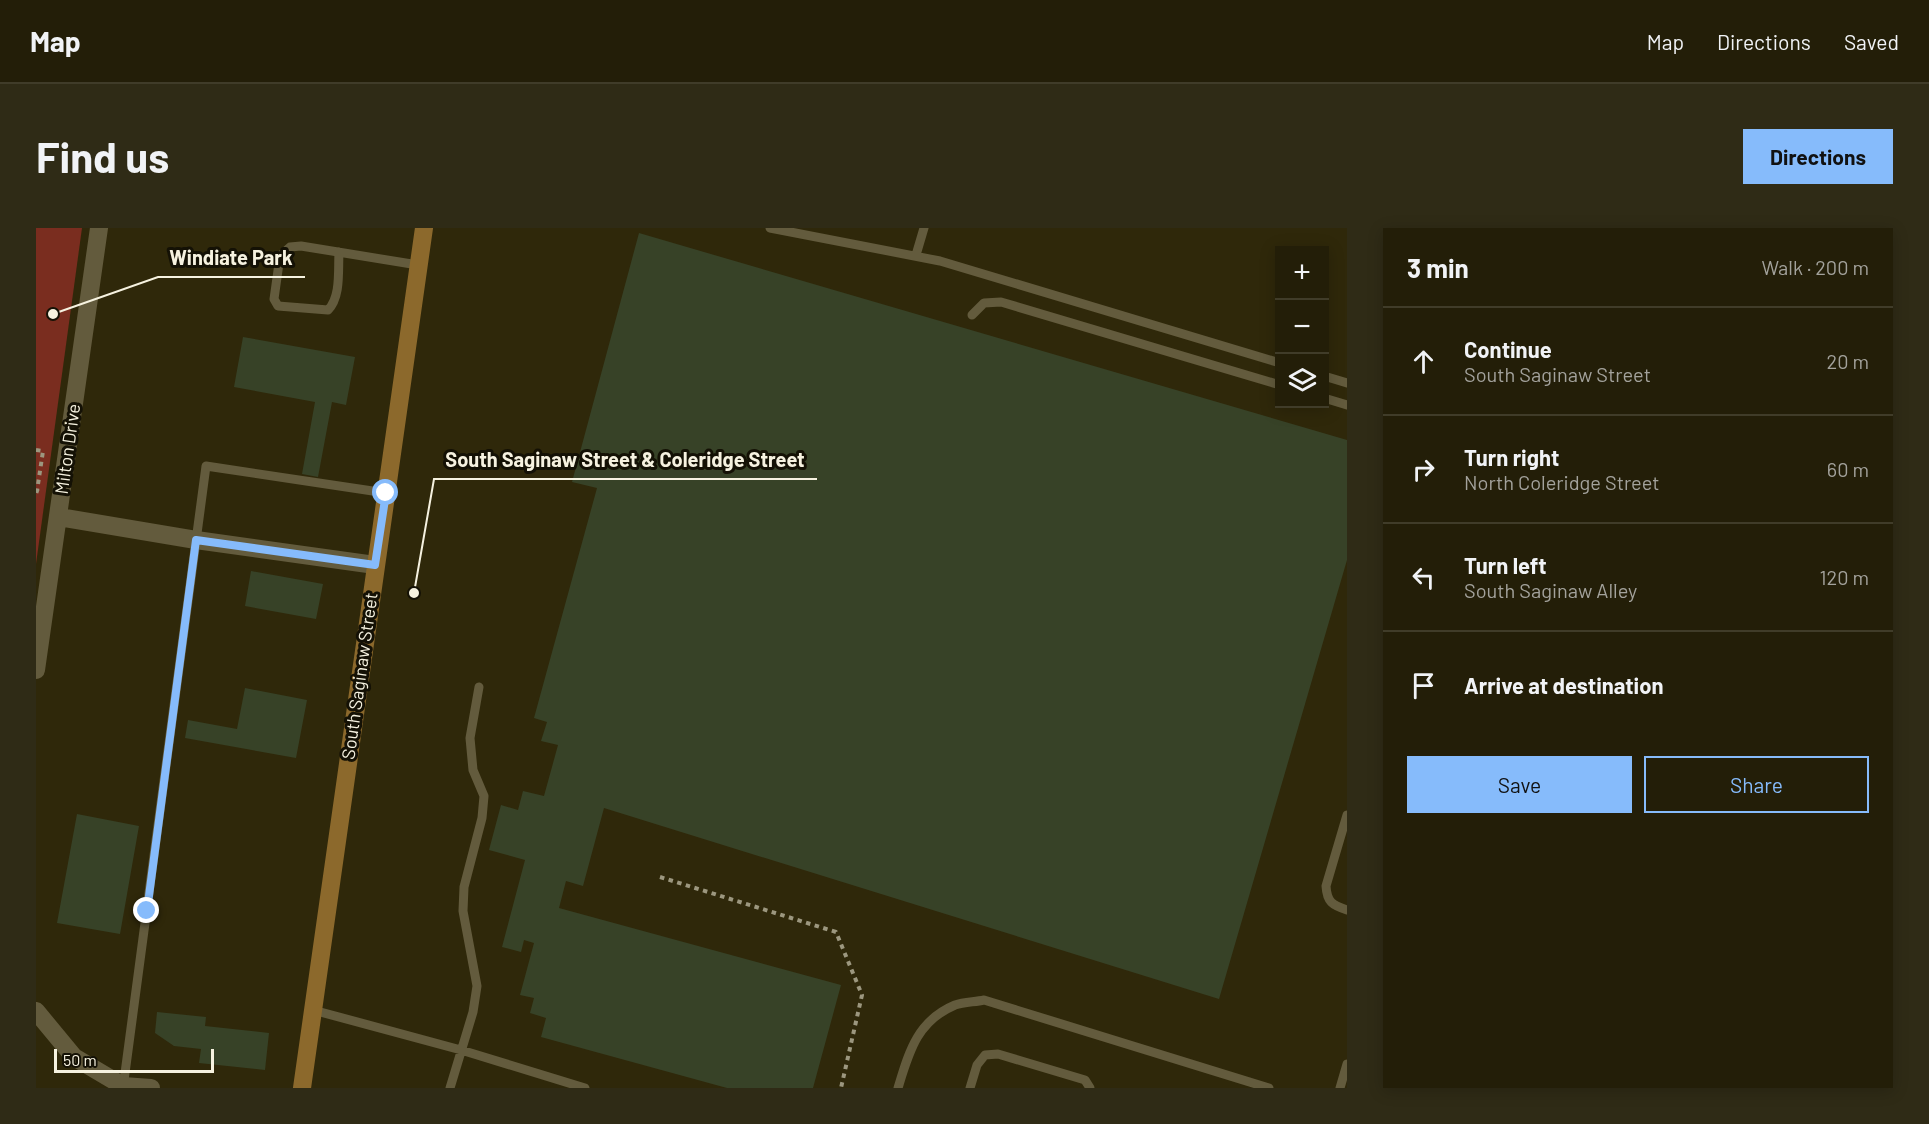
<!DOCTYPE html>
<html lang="en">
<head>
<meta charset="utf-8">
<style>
  body { margin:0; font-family:Barlow,sans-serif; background:#2f2b16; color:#f1f3f6 }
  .controls { position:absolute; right:18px; top:18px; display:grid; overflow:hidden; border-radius:0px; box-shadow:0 3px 15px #0003 }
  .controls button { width:54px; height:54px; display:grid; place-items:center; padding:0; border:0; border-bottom:2px solid #403c29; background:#231e08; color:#f1f3f6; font:30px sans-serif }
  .scale { position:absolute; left:18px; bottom:15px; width:160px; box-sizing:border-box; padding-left:6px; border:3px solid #f6f2e0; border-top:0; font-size:16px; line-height:21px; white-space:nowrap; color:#f6f2e0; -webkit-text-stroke:4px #141105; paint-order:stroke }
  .stop { position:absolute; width:18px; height:18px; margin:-14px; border:4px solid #86bbfb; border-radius:50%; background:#fff }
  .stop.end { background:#86bbfb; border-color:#fff; box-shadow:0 2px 6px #0008 }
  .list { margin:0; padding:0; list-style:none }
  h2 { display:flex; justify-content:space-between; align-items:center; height:78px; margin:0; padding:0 24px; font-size:26px }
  h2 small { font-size:20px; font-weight:400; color:#a3a29c }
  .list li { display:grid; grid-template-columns:39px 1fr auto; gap:18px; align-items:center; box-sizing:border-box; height:108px; padding:0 24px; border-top:2px solid #403c29 }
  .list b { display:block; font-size:22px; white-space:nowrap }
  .list p { margin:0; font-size:20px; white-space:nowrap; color:#a3a29c }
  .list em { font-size:20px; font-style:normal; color:#a3a29c }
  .actions { display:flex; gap:12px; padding:18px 24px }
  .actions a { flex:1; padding:14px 0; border:2px solid #86bbfb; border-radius:0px; text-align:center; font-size:21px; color:#86bbfb }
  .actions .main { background:#86bbfb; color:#111 }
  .icon { flex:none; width:33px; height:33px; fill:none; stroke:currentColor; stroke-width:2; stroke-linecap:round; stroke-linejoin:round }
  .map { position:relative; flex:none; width:1311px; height:860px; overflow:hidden; border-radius:0px }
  header { display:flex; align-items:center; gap:36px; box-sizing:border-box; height:84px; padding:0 30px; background:#231e08; border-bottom:2px solid #403c29 }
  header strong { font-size:28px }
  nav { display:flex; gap:33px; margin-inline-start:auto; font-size:21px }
  .intro { display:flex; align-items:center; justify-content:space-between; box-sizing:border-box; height:144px; padding:0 36px }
  h1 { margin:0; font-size:42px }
  .button { padding:15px 27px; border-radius:0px; background:#86bbfb; color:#111; font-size:21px; font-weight:700 }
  main { display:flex; gap:36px; padding:0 36px }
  aside { flex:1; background:#231e08; border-radius:0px; box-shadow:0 3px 15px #0003 }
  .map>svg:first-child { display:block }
</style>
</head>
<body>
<header>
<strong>Map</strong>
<nav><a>Map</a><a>Directions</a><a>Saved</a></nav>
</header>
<div class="intro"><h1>Find us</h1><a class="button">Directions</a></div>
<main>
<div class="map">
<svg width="1311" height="860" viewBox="0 0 1311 860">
  <rect width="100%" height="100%" fill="#2f280a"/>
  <path fill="#7a2d1f" d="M0,0h46l-46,336z"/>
  <path fill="#374227" d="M603,5l708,207v120l-128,439 -615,-191 -21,78 -17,-5 -7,27 282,77 -28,103h-86l-186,-51 5,-19 -16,-5 4,-15 -14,-3 14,-52 -10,-3 -3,12 -19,-5 23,-87 -36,-10 12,-45 17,5 5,-19 21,5 14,-51 -17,-4 6,-19 -13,-4 63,-230 -25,-6z
    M207,109l112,20 -9,48 -14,-3 -14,75 -16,-3 13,-72 -81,-15z
    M215,343l72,13 -7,35 -71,-13z
    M209,460l62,12 -11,58 -111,-20 3,-18 49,9z
    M41,586l62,12 -19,108 -63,-11z
    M121,784l49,5 -1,9 64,7 -4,37 -66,-7 2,-14 -27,-3 -19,-13z"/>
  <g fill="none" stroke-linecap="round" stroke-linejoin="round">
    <path stroke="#9c977f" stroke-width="4" stroke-dasharray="4.5 4.5" stroke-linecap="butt" d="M0,222l7,1 -6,40 6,2
      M624,649l176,55 26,63 -21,93"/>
    <path stroke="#635b3d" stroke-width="9" d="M734,0l170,33 340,102
      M303,24c-1,19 2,45 -11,58l-50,-4 -4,-7 6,-43 10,-9 11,-1 117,19
      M880,27l8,-27
      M936,87l12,-12 17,-1 279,83
      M1288,148l23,7
      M1288,170l23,7
      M1311,587l-21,71c1,16 6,19 21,24
      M277,782l148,40 124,38
      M87,860l83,-622 180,27
      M414,860l23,-76 4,-26 -14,-75 1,-24 18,-69 2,-22 -11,-26 -3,-32 9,-51
      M862,860c11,-36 19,-67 57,-83 9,-3 20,-3 29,-5l285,88
      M934,860l7,-23 8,-10 13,-1 87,26 5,8
      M1304,860l7,-24"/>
    <path stroke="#635b3d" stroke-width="18" d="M23,289l137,23 179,25
      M0,442l63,-442
      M0,783l38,46 49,29 28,2"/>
    <path stroke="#8c692c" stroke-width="18" d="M266,860l122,-860"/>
  </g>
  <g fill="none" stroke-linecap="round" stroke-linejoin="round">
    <path stroke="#86bbfb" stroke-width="8" d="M111,683l49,-371 179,25 11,-72"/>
  </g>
  <g text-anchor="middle" stroke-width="6" stroke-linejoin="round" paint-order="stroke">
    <g font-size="18" fill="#f6f2e0" stroke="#141105">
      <text transform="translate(32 221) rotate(-82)" y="6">Milton Drive</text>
      <text transform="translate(324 448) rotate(-82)" y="6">South Saginaw Street</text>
    </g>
  </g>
  <path fill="none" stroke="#f6f2e0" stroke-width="2" d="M17 86L122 49H269M378 365L398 251H781"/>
  <g fill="#f6f2e0" stroke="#141105" stroke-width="2">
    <circle cx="17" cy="86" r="6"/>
    <circle cx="378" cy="365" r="6"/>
  </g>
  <g font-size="20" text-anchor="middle" font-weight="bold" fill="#f6f2e0" stroke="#141105" stroke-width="6" stroke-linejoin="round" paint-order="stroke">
    <text x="195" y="37">Windiate Park</text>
    <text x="589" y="239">South Saginaw Street &amp; Coleridge Street</text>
  </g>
</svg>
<div class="controls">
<button>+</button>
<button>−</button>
<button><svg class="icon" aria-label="layers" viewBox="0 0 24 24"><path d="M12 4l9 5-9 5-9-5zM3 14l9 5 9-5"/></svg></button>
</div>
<div class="scale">50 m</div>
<div class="stop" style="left:350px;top:265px"></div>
<div class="stop end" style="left:111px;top:683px"></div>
</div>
<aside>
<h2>3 min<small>Walk · 200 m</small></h2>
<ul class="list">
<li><svg class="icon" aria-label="ahead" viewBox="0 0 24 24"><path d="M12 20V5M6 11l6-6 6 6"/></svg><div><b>Continue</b><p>South Saginaw Street</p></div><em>20 m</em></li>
<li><svg class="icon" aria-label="right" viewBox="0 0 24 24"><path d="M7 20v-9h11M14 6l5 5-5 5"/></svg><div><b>Turn right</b><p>North Coleridge Street</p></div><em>60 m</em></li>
<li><svg class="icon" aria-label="left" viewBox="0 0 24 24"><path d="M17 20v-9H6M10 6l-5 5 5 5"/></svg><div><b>Turn left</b><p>South Saginaw Alley</p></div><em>120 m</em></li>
<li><svg class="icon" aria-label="arrive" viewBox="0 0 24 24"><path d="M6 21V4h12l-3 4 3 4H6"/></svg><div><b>Arrive at destination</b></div></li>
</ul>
<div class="actions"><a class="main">Save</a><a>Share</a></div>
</aside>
</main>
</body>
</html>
